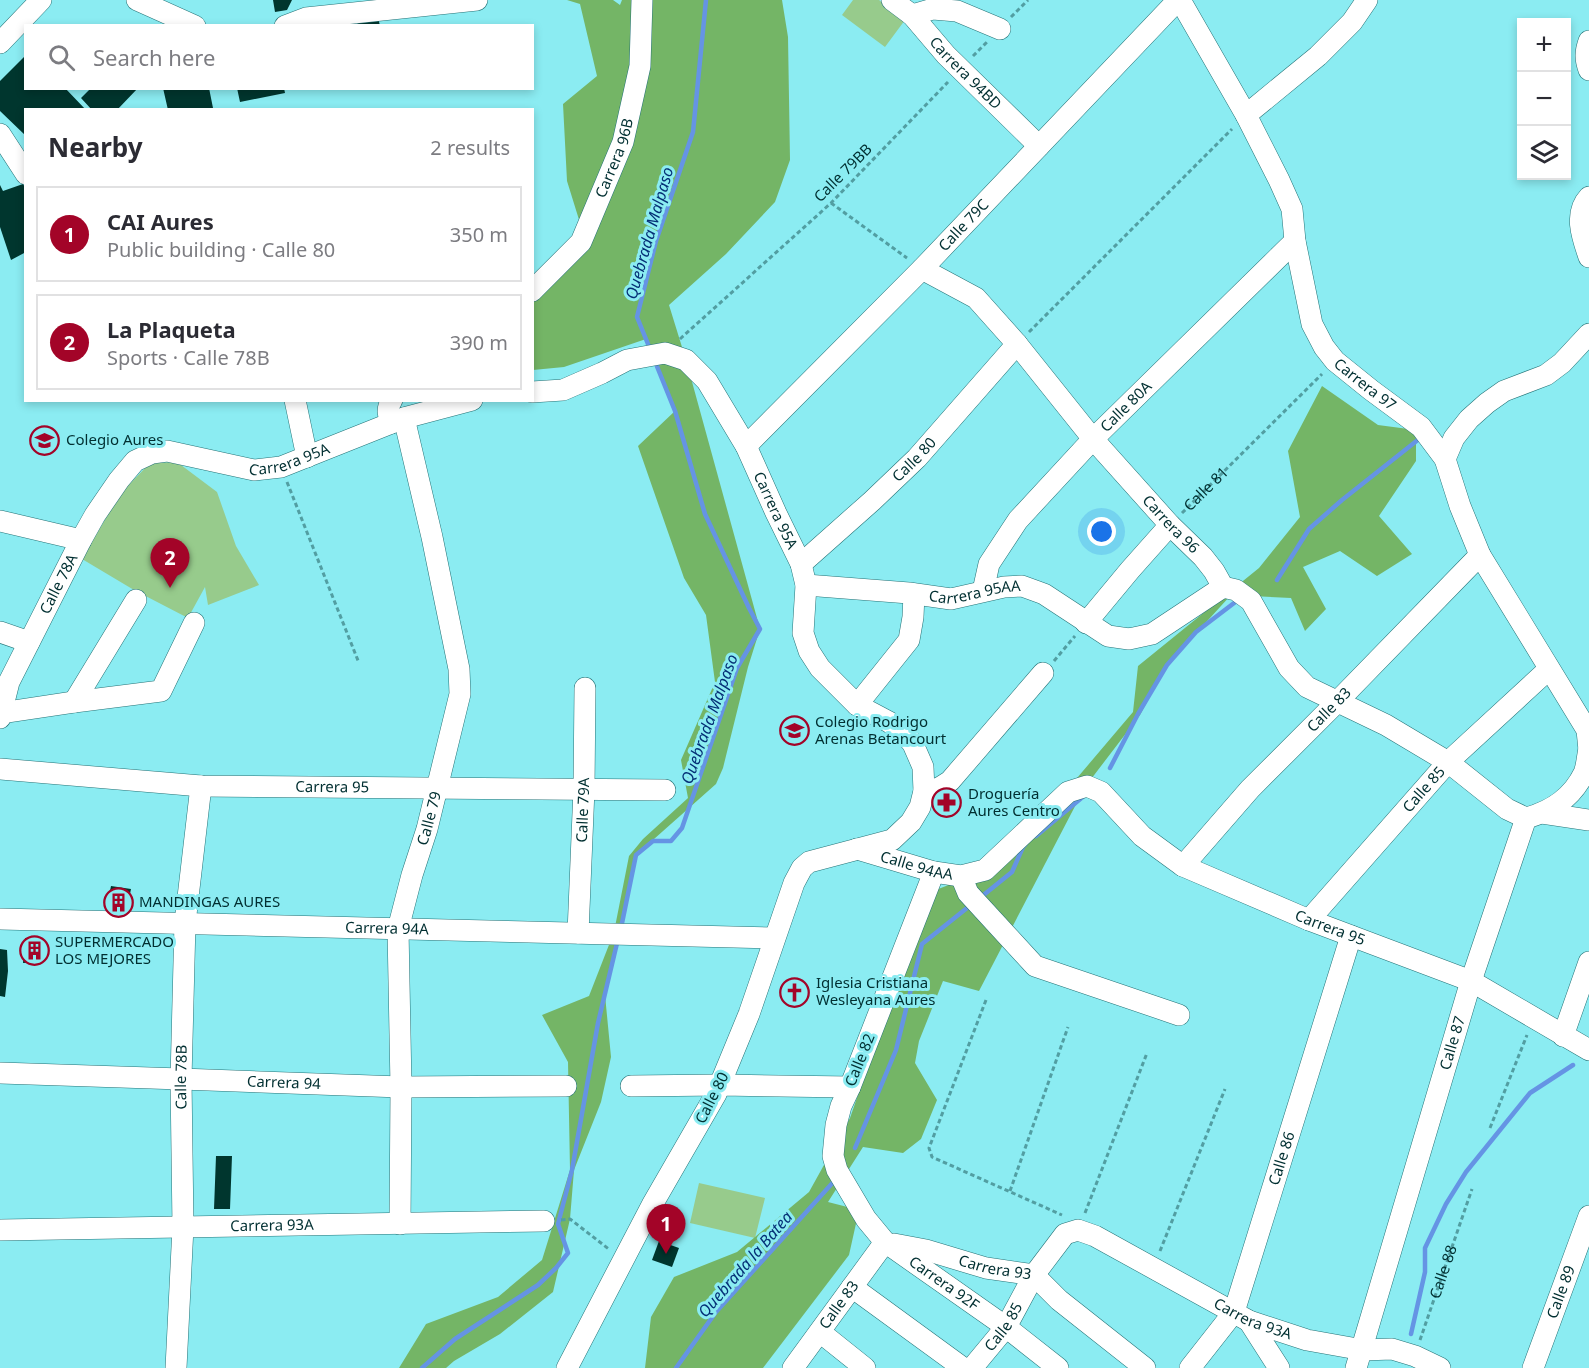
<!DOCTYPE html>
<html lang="en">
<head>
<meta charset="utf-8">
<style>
  body { margin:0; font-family:"Noto Sans",sans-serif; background:#f2f2f3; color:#2b2b33 }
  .controls { position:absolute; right:18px; top:18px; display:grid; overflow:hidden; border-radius:0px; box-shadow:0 3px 9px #0003 }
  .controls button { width:54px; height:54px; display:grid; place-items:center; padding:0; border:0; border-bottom:2px solid #e1e1e2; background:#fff; color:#2b2b33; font:30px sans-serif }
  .you { position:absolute; left:1102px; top:532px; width:21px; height:21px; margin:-15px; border:4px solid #fff; border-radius:50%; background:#1a73e8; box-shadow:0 0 0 9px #1a73e833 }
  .badge { display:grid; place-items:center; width:39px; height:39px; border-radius:50%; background:#a30428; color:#fff; font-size:20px; font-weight:700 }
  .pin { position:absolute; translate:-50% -50px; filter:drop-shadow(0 2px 3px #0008) }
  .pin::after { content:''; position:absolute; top:32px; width:21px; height:18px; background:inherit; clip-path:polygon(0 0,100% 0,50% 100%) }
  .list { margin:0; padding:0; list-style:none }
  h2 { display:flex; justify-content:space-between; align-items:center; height:78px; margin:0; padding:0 24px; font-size:26px }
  h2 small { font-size:20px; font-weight:400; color:#7c7c81 }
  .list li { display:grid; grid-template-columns:39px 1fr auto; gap:18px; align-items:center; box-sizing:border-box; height:96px; margin:0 12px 12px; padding:0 12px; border:2px solid #e1e1e2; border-radius:0px }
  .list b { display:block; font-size:22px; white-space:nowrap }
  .list p { margin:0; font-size:20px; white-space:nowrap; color:#7c7c81 }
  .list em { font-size:20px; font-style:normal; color:#7c7c81 }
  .icon { flex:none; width:33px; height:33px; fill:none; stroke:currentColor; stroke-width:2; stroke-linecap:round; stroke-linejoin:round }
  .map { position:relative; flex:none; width:1589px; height:1368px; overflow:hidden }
  .search { position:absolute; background:#fff; box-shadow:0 3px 9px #0003; left:24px; top:24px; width:510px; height:66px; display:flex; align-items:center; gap:15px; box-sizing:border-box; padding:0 21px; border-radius:0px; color:#7c7c81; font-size:22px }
  .panel { position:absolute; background:#fff; box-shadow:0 3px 9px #0003; left:24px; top:108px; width:510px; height:294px; border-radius:0px }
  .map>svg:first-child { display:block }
</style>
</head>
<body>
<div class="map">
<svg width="1589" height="1368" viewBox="0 0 1589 1368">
  <rect width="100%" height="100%" fill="#8becf2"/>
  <path fill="#97cb8c" d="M853,0h26l26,20 -20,27 -43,-32z
    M177,462l40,30 19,54 23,39 -51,20 -3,-18 -17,31 -54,-28 -52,-31 38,-65 30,-31z
    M699,1183l66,15 -10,40 -65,-15z"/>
  <path fill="#74b566" d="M567,0h46l7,5 2,-5h160l6,37 2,123 -15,42 -49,52 -57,51 17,55 74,269 -12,38 -25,101 -7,16 -80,71 -31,140 6,62 -10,45 -27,68 -4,49 -17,73 -53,42 -46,27 -8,7h-47l27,-44 72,-27 44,-37 28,-90 -2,-108 -26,-47 47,-19 25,-64 15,-76 14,-17 45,-41 -7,-38 34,-78 -9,-67 -22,-37 -46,-132 37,-35 -29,-72 -82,28 -31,3v-71l52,-60 -18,-58 -4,-77 34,-28 -17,-72z
    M1322,386l56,39 38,5v31l-37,55 33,38 -35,22 -37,-25 -37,16 23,42 -21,22 -14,-33 -60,-3 -64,70 -27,50 -55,72 -106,204 -36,-10 -24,60 -4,22 22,37 -16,39 -18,14 -40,-6 -35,55 31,8 -10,45 -86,113h-118l6,-51 23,-40 63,-25 72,-60 41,-74 78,-225 59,-23 79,-79 67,-79 5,-46 121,-98 41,-51 -12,-66z"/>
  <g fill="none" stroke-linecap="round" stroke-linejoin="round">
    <path stroke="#6594e4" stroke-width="4.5" d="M650,349l-13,-32 19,-76 37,-109 13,-132
      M1277,580l32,-51 33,-29 77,-61
      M1110,768l28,-54 29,-49 29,-33 42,-32
      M1036,836l49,-41
      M981,897l31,-25 11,-25 2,-2
      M621,928l15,-73 17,-14h18l11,-13 55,-160 23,-39 -11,-21 -44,-94 -30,-103 -21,-52
      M855,1148l41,-98 26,-106 50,-40
      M1411,1334l14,-62v-24l21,-44 20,-32 64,-79 43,-28
      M422,1368l33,-29 83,-54 18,-17 12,-15 -10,-29 14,-54 26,-147 20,-84
      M676,1368l40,-56 120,-133"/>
  </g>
  <path fill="#00362e" d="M273,0h19l-5,10 -12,2z
    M378,17l2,9h-22l-1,-4z
    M26,55v33h39l21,22h-60v26l-26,-25v-30z
    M91,88h47l-21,22h-25l-11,-12z
    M163,88h46l4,20 -8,2h-37z
    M237,88h47l1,5 -45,9z
    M23,184l3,5v63l-15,8 -11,-33v-42l3,6z
    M111,886l20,3 -6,29 -20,-2z
    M25,938l19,3 -1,21 -20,1z
    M0,949l7,1 1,21 -3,26 -5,-1z
    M216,1156h16l-2,53h-16z
    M659,1241l20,7 -7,19 -20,-7z"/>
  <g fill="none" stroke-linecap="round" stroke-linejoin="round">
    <defs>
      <g id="minor">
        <path d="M137,0l58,26"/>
        <path id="s3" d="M892,0l20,15 34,40 93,91"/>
        <path id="s4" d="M1180,0l66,115 33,65 13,29 3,32 17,83 12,23 11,14 36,29 50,37 24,32 15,47 20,49 107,175 2,20"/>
        <path d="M912,15l21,-6 24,2 43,18"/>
        <path d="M285,26l21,-8 171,-18"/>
        <path d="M1589,41c-4,11 -4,18 0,29"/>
        <path d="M0,43l41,-43"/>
        <path d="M1246,115l72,-59 34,-34 15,-22"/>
        <path d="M0,134l26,40"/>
        <path d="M1589,197c-16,17 -6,42 0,60"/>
        <path id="s5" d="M922,269l54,29 41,46 76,95 77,86 33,32 11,14 9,16 13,3 15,11 38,67 18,19 79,38 62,37 59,47 19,9"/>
        <path id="s6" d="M532,291l49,-49 42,-100 17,-76 2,-66"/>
        <path id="s7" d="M532,392l31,-2 39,-17 25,-13 38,-7 21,7 21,21 39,65 30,67 25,51 5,21 -3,48 6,18 11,17 37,37 32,17 14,10 10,12 10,23 1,24 -4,16 -9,15 -19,18 -83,22 -7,6 -8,15 -45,131 -33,80 -64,111 -85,163"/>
        <path d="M295,400l12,57"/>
        <path d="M391,423c-3,-9 -5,-14 1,-23"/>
        <path id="s8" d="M746,446l176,-177 256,-269"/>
        <path d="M1445,459l9,-21 15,-19 18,-16 17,-12 42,-16 16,-12 27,-29"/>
        <path d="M0,521l81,19"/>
        <path id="s9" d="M801,564l71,-63 45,-43 100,-114"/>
        <path id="s10" d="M806,585l103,8 42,6 53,-12 18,-1 22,8 64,42 21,3 23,-5 71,-47"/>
        <path id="s11" d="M983,591l6,-27 29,-44 75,-81 202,-198"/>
        <path d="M1086,623l44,-53 40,-45"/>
        <path d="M0,632l29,10"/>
        <path d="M74,702l62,-102"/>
        <path d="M857,705l52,-65 4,-23 1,-23"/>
        <path d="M0,713l74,-11 87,-11 33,-68"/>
        <path id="s12" d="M0,718l9,-36 72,-142 14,-25 24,-35 16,-19 17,-8 15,-2 87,19 27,-3 123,-49 68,-18"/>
        <path id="s13" d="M0,769l201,17 464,4"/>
        <path d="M924,791l15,-3 11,-7 93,-108"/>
        <path d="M1542,813l47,7"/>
        <path d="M1526,818c26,-7 46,-20 58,-45 3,-7 3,-16 5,-24"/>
        <path id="s14" d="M857,849l77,23 27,4 24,-6 83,-78 19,-6 14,6 41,44 41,30 126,54 162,61 118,69"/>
        <path id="s15" d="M1183,866l67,-77 87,-87 143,-147"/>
        <path id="s16" d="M934,872l-84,215 -9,19 -5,19 -3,31 4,14 29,49 19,23 121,85 52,41"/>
        <path d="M961,876l7,17 67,73 144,49"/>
        <path id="s17" d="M0,919l774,19"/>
        <path id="s18" d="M1309,920l139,-158 101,-93"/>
        <path id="s19" d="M578,933l6,-144 1,-101"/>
        <path d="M1563,1036l26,-74"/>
        <path id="s20" d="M0,1073l181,6 220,8 165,-1"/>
        <path d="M631,1086l90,-1 129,2"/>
        <path id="s21" d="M400,1224l1,-137 -3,-158 14,-54 15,-46 33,-135 -1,-25 -27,-132 -28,-119"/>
        <path id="s22" d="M0,1230l544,-9"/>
        <path id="s23" d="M894,1244l32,6 60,18 48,7 25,25 86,68"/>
        <path d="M852,1287l111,81"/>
        <path d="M1249,1321l30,47"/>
        <path d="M820,1332l45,36"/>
        <path id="s24" d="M176,1368l7,-141 -2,-148 4,-156 16,-137"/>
        <path id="s25" d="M793,1368l92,-126"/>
        <path id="s26" d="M972,1368l34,-41 28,-52 31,-41 13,-4 17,6 154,85 58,19 56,10 29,-1 23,7 25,12"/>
        <path id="s27" d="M1190,1368l44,-56 117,-376"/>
        <path id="s28" d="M1356,1368l115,-387 55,-163"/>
        <path id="s29" d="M1533,1368l56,-152"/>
      </g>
    </defs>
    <use href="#minor" stroke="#257377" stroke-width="22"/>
    <g stroke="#529ea2" stroke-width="3" stroke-dasharray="4.5 3" stroke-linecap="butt">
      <path d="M1011,17l17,-17"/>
      <path d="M973,56l15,-15"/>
      <path d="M831,203l76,55"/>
      <path d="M1029,332l203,-203"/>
      <path d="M680,339l151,-136 117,-121"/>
      <path d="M287,482l72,181"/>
      <path id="s1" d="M1182,513l140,-139"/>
      <path d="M1054,661l21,-25"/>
      <path d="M986,1000l-57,148 3,9 130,58"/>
      <path d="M1490,1128l37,-93"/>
      <path d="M1010,1191l58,-164"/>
      <path d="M1085,1213l62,-160"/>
      <path d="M561,1220l9,-1 40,31"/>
      <path d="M1160,1251l65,-162"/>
      <path id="s2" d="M1420,1340l52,-151"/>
    </g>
    <use href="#minor" stroke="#fff" stroke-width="21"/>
  </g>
  <defs>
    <symbol id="school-ring" viewBox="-11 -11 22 22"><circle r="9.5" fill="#8becf2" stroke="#a30428" stroke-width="1.5"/><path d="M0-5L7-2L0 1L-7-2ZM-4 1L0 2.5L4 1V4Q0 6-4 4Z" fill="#a30428"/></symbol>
    <symbol id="pharmacy-ring" viewBox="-11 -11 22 22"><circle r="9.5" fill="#8becf2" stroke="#a30428" stroke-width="1.5"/><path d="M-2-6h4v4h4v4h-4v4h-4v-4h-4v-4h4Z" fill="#a30428"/></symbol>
    <symbol id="building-ring" viewBox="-11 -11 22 22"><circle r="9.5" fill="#8becf2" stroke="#a30428" stroke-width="1.5"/><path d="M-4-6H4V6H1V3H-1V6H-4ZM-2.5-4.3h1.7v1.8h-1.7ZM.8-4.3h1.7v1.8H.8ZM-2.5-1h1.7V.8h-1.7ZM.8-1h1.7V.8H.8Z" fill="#a30428"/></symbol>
    <symbol id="church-ring" viewBox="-11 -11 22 22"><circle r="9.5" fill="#8becf2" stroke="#a30428" stroke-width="1.5"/><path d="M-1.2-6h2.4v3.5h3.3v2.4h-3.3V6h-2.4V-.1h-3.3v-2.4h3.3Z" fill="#a30428"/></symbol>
  </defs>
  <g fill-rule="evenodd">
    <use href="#school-ring" x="28" y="424" width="33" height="33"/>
    <use href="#school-ring" x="778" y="714" width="33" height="33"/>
    <use href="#pharmacy-ring" x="930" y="786" width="33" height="33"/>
    <use href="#building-ring" x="102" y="886" width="33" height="33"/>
    <use href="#building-ring" x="18" y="934" width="33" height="33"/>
    <use href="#church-ring" x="778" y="976" width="33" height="33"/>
  </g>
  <g text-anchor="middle" stroke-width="6" stroke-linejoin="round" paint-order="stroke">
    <g font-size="15" fill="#012f31" stroke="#8becf2">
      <text dy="5" stroke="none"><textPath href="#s3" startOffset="104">Carrera 94BD</textPath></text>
      <text dy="5" stroke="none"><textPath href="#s6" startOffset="160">Carrera 96B</textPath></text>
      <text transform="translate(843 173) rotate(-45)" y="5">Calle 79BB</text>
      <text dy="5" stroke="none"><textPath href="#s8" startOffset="310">Calle 79C</textPath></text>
      <text dy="5" stroke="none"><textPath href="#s4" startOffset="436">Carrera 97</textPath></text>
      <text dy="5" stroke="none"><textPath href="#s11" startOffset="237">Calle 80A</textPath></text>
      <text dy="5" stroke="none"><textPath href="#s12" startOffset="452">Carrera 95A</textPath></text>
      <text dy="5" stroke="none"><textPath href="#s9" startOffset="154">Calle 80</textPath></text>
      <text dy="5" stroke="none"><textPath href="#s1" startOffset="34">Calle 81</textPath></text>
      <text dy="5" stroke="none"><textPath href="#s7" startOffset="339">Carrera 95A</textPath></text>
      <text dy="5" stroke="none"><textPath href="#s5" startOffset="360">Carrera 96</textPath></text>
      <text dy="5" stroke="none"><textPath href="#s12" startOffset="147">Calle 78A</textPath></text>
      <text dy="5" stroke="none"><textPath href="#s10" startOffset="170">Carrera 95AA</textPath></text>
      <text dy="5" stroke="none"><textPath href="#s15" startOffset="214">Calle 83</textPath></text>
      <text dy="5" stroke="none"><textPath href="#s13" startOffset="333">Carrera 95</textPath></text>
      <text dy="5" stroke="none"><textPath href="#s18" startOffset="174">Calle 85</textPath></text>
      <text dy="5" stroke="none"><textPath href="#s19" startOffset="123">Calle 79A</textPath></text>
      <text dy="5" stroke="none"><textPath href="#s21" startOffset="410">Calle 79</textPath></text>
      <text dy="5" stroke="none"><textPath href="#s14" startOffset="62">Calle 94AA</textPath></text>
      <text dy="5" stroke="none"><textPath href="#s17" startOffset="387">Carrera 94A</textPath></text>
      <text dy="5" stroke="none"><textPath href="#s14" startOffset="552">Carrera 95</textPath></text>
      <text dy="5" stroke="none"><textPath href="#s28" startOffset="339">Calle 87</textPath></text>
      <text transform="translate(860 1060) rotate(-68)" y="5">Calle 82</text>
      <text dy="5" stroke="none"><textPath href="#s24" startOffset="291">Calle 78B</textPath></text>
      <text dy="5" stroke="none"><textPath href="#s20" startOffset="284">Carrera 94</textPath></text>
      <text transform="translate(712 1098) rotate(-63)" y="5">Calle 80</text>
      <text dy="5" stroke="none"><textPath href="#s27" startOffset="232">Calle 86</textPath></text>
      <text dy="5" stroke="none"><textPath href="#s22" startOffset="272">Carrera 93A</textPath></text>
      <text dy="5" stroke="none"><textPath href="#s23" startOffset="104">Carrera 93</textPath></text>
      <text dy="5" stroke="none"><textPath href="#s2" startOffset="72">Calle 88</textPath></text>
      <text dy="5" stroke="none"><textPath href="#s16" startOffset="476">Carrera 92F</textPath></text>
      <text dy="5" stroke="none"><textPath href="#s29" startOffset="81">Calle 89</textPath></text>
      <text dy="5" stroke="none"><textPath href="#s25" startOffset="78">Calle 83</textPath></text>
      <text dy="5" stroke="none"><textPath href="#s26" startOffset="374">Carrera 93A</textPath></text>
      <text dy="5" stroke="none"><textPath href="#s26" startOffset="52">Calle 85</textPath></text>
    </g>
    <g font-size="15" fill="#012f31" stroke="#8becf2" text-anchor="start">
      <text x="66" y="445">Colegio Aures</text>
      <text x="815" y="727">Colegio Rodrigo<tspan x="815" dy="17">Arenas Betancourt</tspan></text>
      <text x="968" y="799">Droguería<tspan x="968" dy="17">Aures Centro</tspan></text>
      <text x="139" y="907">MANDINGAS AURES</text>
      <text x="55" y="947">SUPERMERCADO<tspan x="55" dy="17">LOS MEJORES</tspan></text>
      <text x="816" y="988">Iglesia Cristiana<tspan x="816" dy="17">Wesleyana Aures</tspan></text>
    </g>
    <g font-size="16" font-style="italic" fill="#053076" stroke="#8becf2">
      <text transform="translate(649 233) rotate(-74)" y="6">Quebrada Malpaso</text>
      <text transform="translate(709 719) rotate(-70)" y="6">Quebrada Malpaso</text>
      <text transform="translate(745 1264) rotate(-49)" y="6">Quebrada la Batea</text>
    </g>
  </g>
</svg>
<div class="controls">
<button>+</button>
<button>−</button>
<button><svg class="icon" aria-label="layers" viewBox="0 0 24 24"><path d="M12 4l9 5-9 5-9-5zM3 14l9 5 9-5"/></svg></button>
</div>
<div class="you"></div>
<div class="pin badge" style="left:666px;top:1254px">1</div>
<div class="pin badge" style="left:170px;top:588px">2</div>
<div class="search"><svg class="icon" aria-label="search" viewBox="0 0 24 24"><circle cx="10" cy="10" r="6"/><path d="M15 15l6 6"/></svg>Search here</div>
<section class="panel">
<h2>Nearby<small>2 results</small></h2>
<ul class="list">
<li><span class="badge">1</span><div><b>CAI Aures</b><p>Public building · Calle 80</p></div><em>350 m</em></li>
<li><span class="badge">2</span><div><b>La Plaqueta</b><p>Sports · Calle 78B</p></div><em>390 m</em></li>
</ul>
</section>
</div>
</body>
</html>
